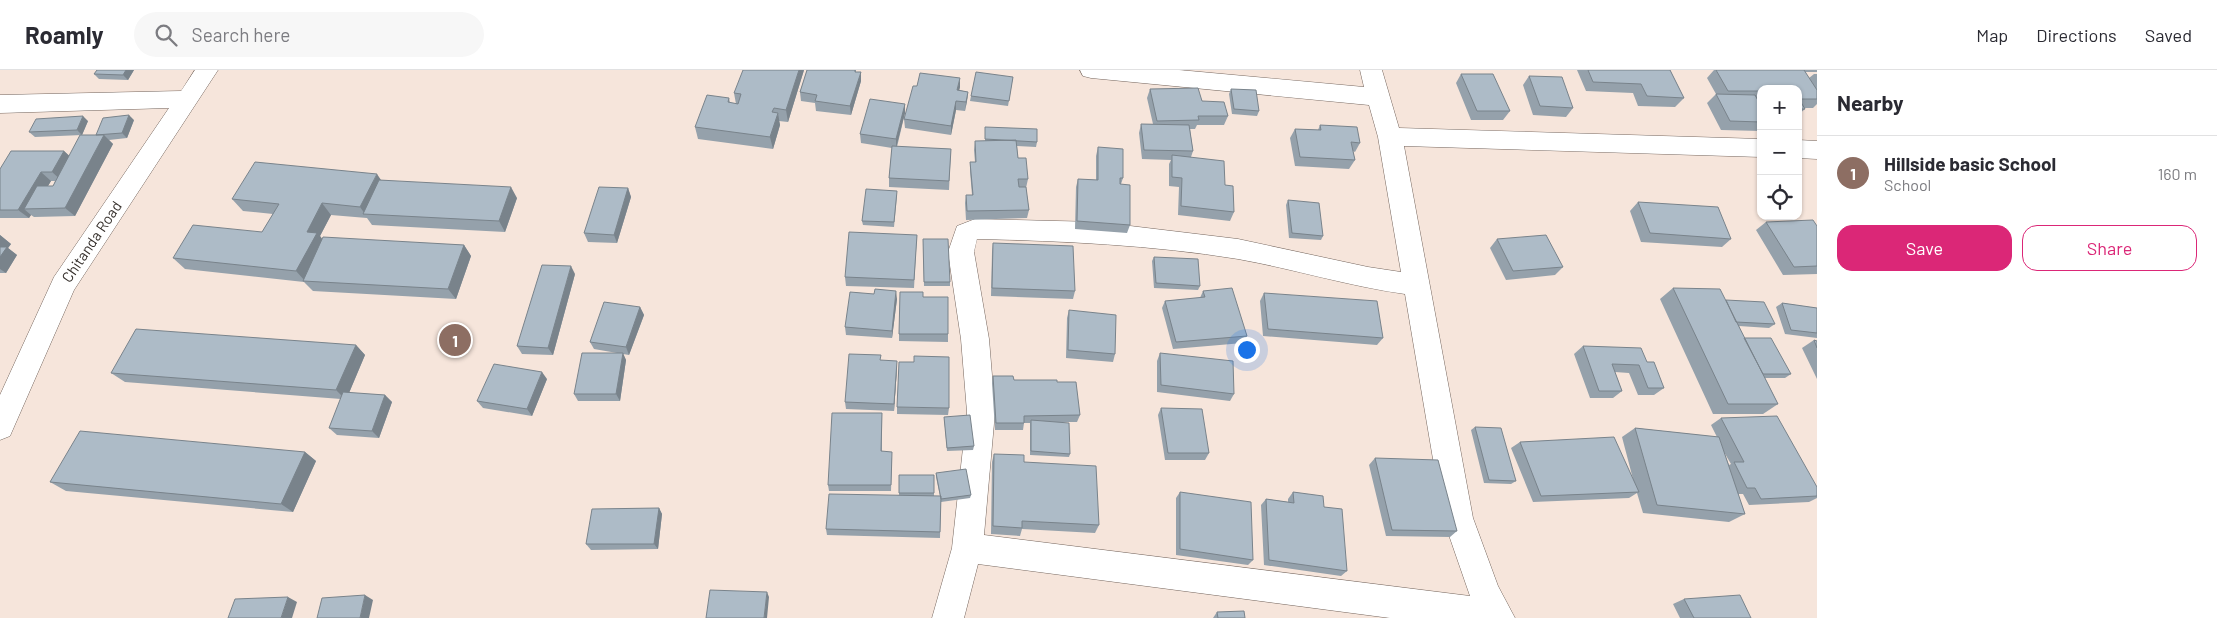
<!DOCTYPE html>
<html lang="en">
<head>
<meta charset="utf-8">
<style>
  body { margin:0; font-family:Barlow,sans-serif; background:#f7f7f7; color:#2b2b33 }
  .controls { position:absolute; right:15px; top:15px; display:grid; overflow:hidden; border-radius:10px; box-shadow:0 1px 4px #0004 }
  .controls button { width:45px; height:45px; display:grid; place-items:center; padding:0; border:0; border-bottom:1px solid #e1e1e2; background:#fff; color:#2b2b33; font:25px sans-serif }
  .you { position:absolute; left:1246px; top:279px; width:18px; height:18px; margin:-12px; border:4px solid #fff; border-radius:50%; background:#1a73e8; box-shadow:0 0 0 8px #1a73e833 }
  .badge { display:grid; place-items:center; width:32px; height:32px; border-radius:50%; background:#db2777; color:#fff; font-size:16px; font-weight:700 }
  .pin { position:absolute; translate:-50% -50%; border:2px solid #fff; box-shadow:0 1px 5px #0006 }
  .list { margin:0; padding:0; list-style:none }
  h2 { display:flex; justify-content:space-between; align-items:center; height:65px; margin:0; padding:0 20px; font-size:21px }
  h2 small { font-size:16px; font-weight:400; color:#7c7c81 }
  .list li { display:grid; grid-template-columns:32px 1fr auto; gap:15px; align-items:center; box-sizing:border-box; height:75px; padding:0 20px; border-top:1px solid #e1e1e2 }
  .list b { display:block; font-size:19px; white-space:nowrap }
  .list p { margin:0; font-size:16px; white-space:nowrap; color:#7c7c81 }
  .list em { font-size:16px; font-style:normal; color:#7c7c81 }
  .actions { display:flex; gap:10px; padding:15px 20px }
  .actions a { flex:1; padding:11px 0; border:1px solid #db2777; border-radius:15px; text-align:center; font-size:18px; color:#db2777 }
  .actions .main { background:#db2777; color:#fff }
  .icon { flex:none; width:28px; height:28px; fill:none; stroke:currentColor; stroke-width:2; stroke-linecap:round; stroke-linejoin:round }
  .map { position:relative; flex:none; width:1817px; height:548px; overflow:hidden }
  header { display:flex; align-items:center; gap:30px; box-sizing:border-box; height:70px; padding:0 25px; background:#fff; border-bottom:1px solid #e1e1e2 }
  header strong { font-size:24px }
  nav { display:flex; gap:28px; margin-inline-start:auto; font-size:18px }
  .search { width:350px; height:45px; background:#f7f7f7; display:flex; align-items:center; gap:12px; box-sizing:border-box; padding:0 18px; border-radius:28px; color:#7c7c81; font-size:19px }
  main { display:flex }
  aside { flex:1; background:#fff }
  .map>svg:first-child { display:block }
</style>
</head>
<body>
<header>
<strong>Roamly</strong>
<div class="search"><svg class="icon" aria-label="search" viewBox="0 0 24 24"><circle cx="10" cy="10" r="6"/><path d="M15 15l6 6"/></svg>Search here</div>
<nav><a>Map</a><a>Directions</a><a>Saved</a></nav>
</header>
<main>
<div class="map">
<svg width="1817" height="548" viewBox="0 0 1817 548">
  <rect width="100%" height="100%" fill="#f6e5db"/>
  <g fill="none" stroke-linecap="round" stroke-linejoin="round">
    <defs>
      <path id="minor" d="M195,0h23l-144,220 -64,146 -10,4v-45l54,-118 115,-169 -169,5v-18l181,-4z
        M1080,0h99l185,17 -4,-17h22l17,58 362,11v18l-357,-11 69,372 25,68 17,32h-125l-412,-54 -14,54h-32l20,-70 15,-136 -6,-73 -13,-87 9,-26 18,-7 122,3 141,17 130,28 33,5 -23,-135 -9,-32 -278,-27 -8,-2zM977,169c87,2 175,6 261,20 56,10 110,27 167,35l38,224 27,78 -486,-61 11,-123 -6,-73 -15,-87z
        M1798,70l19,1v18l-19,-1z"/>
    </defs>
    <use href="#minor" stroke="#75665e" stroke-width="1"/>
    <use href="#minor" fill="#fff" fill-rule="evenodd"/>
  </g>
  <path fill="#95a1ab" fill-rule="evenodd" d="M97,0h37l-6,10 -29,-1 -5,-5z
    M804,0l-16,52 -9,-1 1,4 -7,24 -75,-10 -3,-12 34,-29 1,5 6,1 -2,-11z
    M807,0h49v2h5v9l-10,34 -35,-4 -1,-8 -14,-2 -1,-9z
    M1577,0h93l14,28 -9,9 -37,-1 -5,-13 -47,-2z
    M1714,0h103v2h-12l4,6 5,-4h3v30l-4,4h-8v1l-7,6v-26h-37v42l-40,-1 -14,-27 9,-9 -9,-16z
    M1461,4l49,37 -7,9h-32l-15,-37z
    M1529,6l44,32 -7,9 -33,-2 -10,-30z
    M1013,7l-5,29 -38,-5 1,-5z
    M917,16l43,1 -1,3 9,2 -1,9 -2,10 -9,-1 -5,25 -46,-7 -1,-9z
    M1150,19l52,12 26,15 -4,9h-27l-2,4h-5l3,22 -2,6 34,28 9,27 -4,9 -52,-6 1,-28 -10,-1v-22l2,-4 -29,-1 -3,-26 2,-9h12l-6,-26z
    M1231,19l28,22 -2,5 -25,-2 -3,-20z
    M905,34v9l-8,34 54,2 -2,41 -60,-3v-9l3,-30 -31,-5 -1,-9z
    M134,50l-7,18 -18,2 4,4 -38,72 -41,1 -3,-2 -2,3h-29v-49l64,-18 5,5 27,-21zM51,111h4l-2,5h-5z
    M88,51l-6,14 -47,2 -6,-5z
    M1320,55l40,18 -5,9 -2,-1 2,9 -6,9 -54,-3 -5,-28 5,-9 23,1z
    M985,57l52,15 -1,5 -19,-1 1,12 10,21 -2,9 3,22 -2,8 -61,2 -1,-17 1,-8h6l-2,-24v-9h5l-1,-12 1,-9h10z
    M1098,77l25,31 -2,6 9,41 -3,8 -52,-4 1,-42 2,-8 18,1v-24z
    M381,110l136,18 -12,34 -133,-7 -5,-7 -36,-3 -11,21 2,3 142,6 7,11 -15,43 -143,-8 -9,-9 -119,-13 -12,-11 89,-26 11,-18 -30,-3 -11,-12z
    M628,118l3,9 -14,46 -29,-1 -4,-9z
    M897,125l-3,32 -31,-2 -1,-4z
    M1288,130l35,36 -2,4 -32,-2 -3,-33z
    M1638,132l93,37 -9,8 -81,-5 -11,-31z
    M1766,152l51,4v48l-34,1 -27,-45z
    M0,165l11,9 -3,4 9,7 -11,18h-6z
    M917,165l-3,53 -68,-2 -1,-9z
    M923,169l27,43v4h-26z
    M1497,169l66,28 -8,8 -49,5 -16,-32z
    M993,173l82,48 -2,8 -82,-3 1,-44z
    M1154,187l46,29 -2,4 -44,-2 -2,-27z
    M575,204l-22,81 -31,-1 -5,-8z
    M1673,218l53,13 49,23 -6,4 -30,-2 5,12 47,36 -6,4h-20l13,26 -15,10h-50l-53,-115z
    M1203,221l44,45 -4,7 -70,6 -11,-41 3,-7 35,-3z
    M1264,223l119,45 -6,7 -114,-9 -3,-35z
    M874,224l23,5 -5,39 -46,-3 -1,-8z
    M923,227l25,37v8l-49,-1v-7z
    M1782,233l35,5v30l-32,-4 -9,-27z
    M640,237l4,8 -15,40 -6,-1 3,6 -6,41h-42l-4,-7 43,-41 -23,-4 -4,-7z
    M1069,240l46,44 -2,8 -47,-4 1,-40z
    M1814,270l3,1v38l-15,-31z
    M356,275l9,10 -16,38 36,2 7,7 -13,36 -42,-3 -8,-7 12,-29 -216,-17 -14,-9z
    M1583,276l64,16 17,26 -10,7h-16l-9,-22 -14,-1 7,19 -9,7h-23l-16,-44z
    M1160,283l74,41 -4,7 -73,-9v-31z
    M881,290l16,8 -3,43 -48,-2 -1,-7z
    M993,306l21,4 43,2 23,33 -3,7h-14l7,32 -1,3 -39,-2v-32h-6l-1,7h-28l-3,-47z
    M547,309l-15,37 -49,-8 -6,-7z
    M897,337l52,1 -1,7 -51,-1z
    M1161,338l48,45 -4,7h-40l-7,-45z
    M882,343v38l10,7 -1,33h-62l-1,-6z
    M944,347l30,29 -1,4 -26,1z
    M1721,348l96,69v11l-8,4 -60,3 -6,-11h-5l7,20 -16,8 -86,-9 -6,-20 -8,5 -96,4 -22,-54 9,-6 113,37 -11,-42 13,-9 82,9 -6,-12zM1724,382l7,12 -2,1z
    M1475,357l41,54 -5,3 -27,-1 -13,-53z
    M305,382l11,9 -23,51 -227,-21 -16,-9z
    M994,384l30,8 75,63 -4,8 -73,-4 -2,7 -29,-2 1,-72z
    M1375,388l82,73 -7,6 -64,-1 -17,-71z
    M936,403l35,22 -1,3 -29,4 -1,36 -113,-3 -1,-6 73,-34v-20h35v21h6l-4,-19z
    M1180,422l73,68 -5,5 -72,-10v-57z
    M1293,422l31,15 23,64 -6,5 -77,-11 -3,-60 5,-6 22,3v-3z
    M659,438l3,6 -4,35 -67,1 -5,-6z
    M1684,529l67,19h-71l-7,-14z
    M1217,542l28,6h-32z"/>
  <path fill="#79838b" d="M126,0h8l-6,10 -5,-5z
    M799,0h5l-16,52 -2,-12z
    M861,2v9l-10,34 -1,-9z
    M960,8v9l-3,12v-9z
    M968,22l-1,9 -2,10 1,-9z
    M956,31v9l-5,25v-9z
    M905,34v9l-9,35v-9z
    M778,43l2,12 -7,24 -3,-12z
    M129,45l5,5 -7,18 -5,-5z
    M83,46l5,5 -6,14 -5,-5z
    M104,65l9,9 -38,72 -10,-8z
    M64,81l10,9 -12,21 -10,-9z
    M41,102l10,9 -17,28h-10l7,6 -2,3 -11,-8z
    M377,104l8,12 -20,28 -5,-7z
    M511,117l6,11 -12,34 -6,-11z
    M628,118l3,9 -14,46 -3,-8z
    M322,133l9,12 -11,21 6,8 -21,37 -9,-10 11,-39z
    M0,165l11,9 -3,4 9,7 -11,18 -6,-4z
    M464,175l7,11 -15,43 -8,-10z
    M571,196l4,8 -22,81 -5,-7z
    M896,221l1,8 -5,39v-7z
    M640,237l4,8 -15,40 -3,-8z
    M356,275l9,10 -19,45 -10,-10z
    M623,283l3,7 -6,41 -4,-7z
    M897,291v7l-3,43v-7z
    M542,302l5,7 -15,37 -5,-7z
    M385,325l7,7 -13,36 -7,-7z
    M305,382l11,9 -23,51 -12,-8z
    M659,438l3,6 -4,35 -4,-5z
    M767,522l2,5 -2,21h-3z
    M365,525l8,5 -4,18h-9z
    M288,527l9,5 -5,16h-11z"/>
  <path fill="#adbbc7" stroke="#79838b" d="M97,0h29l-3,5 -29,-1z
    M743,0h56l-13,40 -12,-2 -2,4 6,1 -8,24 -75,-10 12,-32 22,3 -1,4 10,2 3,-10 -7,-1z
    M807,0h48v2h6l-11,34 -35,-5 2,-6 -17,-3z
    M1588,0h82l14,28 -37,-2 -6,-12 -48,-2z
    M1716,0h88l13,20v9h-18l6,10h-7v-20h-37v3l-1,-1h-32z
    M976,2l37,5 -4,24 -38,-5z
    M920,3l40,5 -3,12 11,2 -2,10 -10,-1 -5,25 -47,-7 9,-33h4z
    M1461,4h32l17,37h-33z
    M1529,6l33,1 11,31 -33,-2z
    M1198,18l4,13 22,1 4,14h-30l1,4 -42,1 -7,-32z
    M1231,19l25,1 3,21 -25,-2z
    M1716,24l39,1 6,11v16l-31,-1z
    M870,29l35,5 -9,35 -36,-5z
    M129,45l-7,18 -26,2 7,-17z
    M83,46l-6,14 -48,2 7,-13z
    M1141,54l48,1 4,26 -49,-1z
    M1320,55l37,2 3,16 -9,-1 4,18 -55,-3 -5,-28 26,1z
    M985,57l52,2v13l-52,-3z
    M80,65h24l-39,73 -41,1 13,-23h16z
    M1016,70l2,18h8l2,21h-10l1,8h7l3,23 -62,1 -1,-16h7l-3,-33h6l-1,-21z
    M892,76l59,3 -2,32 -60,-3z
    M1098,77l25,2v29h-3v6l10,1v40l-53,-4 1,-42 20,1z
    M11,81h53l-12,21h-11l-23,38h-18v-41z
    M1172,85l52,6 1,24 8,1 1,26 -53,-6 1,-28 -10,-1z
    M255,92l122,12 -17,33 -38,-4 -15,29 10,1 -21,38 -123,-13 20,-33 69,7 17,-28 -47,-5z
    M379,110l132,7 -12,34 -136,-7z
    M599,117l29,1 -14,47 -30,-2z
    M866,119l31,2 -3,31 -32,-1z
    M1288,130l31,3 4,33 -31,-3z
    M1638,132l80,5 13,32 -81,-6z
    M1813,150l4,6v40l-23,1 -28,-45z
    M849,162l68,3 -3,45 -69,-3z
    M1546,165l17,32 -50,4 -16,-32z
    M323,167l141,8 -16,44 -145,-8z
    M923,169h25l2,43h-26z
    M993,173l80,3 2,45 -83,-3z
    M0,177h7l-7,10z
    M1154,187l44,2 2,27 -44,-3z
    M542,195l29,1 -23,82 -31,-2z
    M1232,218l15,48 -71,6 -11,-41 40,-4 -2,-6z
    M1673,218l47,1 58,115h-50z
    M875,219l21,2 -4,40 -47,-4 5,-35 24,2z
    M900,222h23v5h25v37h-49z
    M1264,223l113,8 6,37 -115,-9z
    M1726,230l38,2 11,22 -39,-2z
    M604,232l36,5 -14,40 -36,-5z
    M1782,233l35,5v25l-26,-3z
    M1069,240l47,5 -1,39 -47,-4z
    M136,259l220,16 -20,45 -225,-17z
    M1744,268h27l20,36h-28z
    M1814,270l3,1v7z
    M1583,276l58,2 6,14h7l10,26h-16l-9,-23 -27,-1 10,27h-23z
    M582,283h41l-7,41h-42z
    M1160,283l73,8 1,33 -73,-9z
    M849,284l32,1 -1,5 17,1 -3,43 -49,-2z
    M914,286l35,1v51l-52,-1 2,-45h15z
    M494,294l48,8 -15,37 -50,-8z
    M993,306h20l1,4h43v2h19l4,33 -56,1v7h-28z
    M343,322l42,3 -13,36 -43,-3z
    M1161,338l41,1 7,44h-41z
    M832,343h50l-1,38 11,1 -1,33h-63z
    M970,345l4,31 -27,2 -3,-31z
    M1777,346l40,71v9l-56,3 -6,-11h-8l-13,-26h10l-23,-44z
    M1031,350l38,3 1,31 -39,-3z
    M1475,357l26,1 15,53 -27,-1z
    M1635,358l84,9 26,77 -88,-9z
    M80,361l225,21 -24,52 -231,-22z
    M1614,367l25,55 -98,4 -21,-54z
    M994,384l30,1v7l72,4 3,59 -77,-4v7l-29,-2z
    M1375,388l63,2 19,71 -65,-1z
    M966,399l5,26 -30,4 -5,-26z
    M899,405h35v18h-35z
    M1180,422l71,10 2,58 -73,-11z
    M1293,422l30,4 1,11 18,2 5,62 -78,-11 -3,-61 28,4z
    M829,424l112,2 -1,36 -114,-3z
    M659,438l-5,36h-68l6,-35z
    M710,520l57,2 -3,26h-58z
    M365,525l-5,23h-43l5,-20z
    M1740,525l11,23h-57l-10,-19z
    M288,527l-7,21h-53l7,-19z
    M1244,541l1,7h-27l-1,-6z"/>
  <g text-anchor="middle" stroke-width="4" stroke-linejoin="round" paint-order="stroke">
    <g font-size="15" fill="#352f2b" stroke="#fff">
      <text transform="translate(92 172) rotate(-56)" y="5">Chitanda Road</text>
    </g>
  </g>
</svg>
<div class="controls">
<button>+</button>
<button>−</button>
<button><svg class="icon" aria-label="locate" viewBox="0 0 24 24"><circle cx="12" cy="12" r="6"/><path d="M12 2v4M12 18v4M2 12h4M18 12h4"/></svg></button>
</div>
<div class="you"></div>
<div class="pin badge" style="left:455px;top:270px;background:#8d6e63">1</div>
</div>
<aside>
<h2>Nearby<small></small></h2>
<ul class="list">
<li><span class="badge" style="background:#8d6e63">1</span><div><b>Hillside basic School</b><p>School</p></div><em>160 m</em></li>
</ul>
<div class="actions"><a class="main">Save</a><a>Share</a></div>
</aside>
</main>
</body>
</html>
